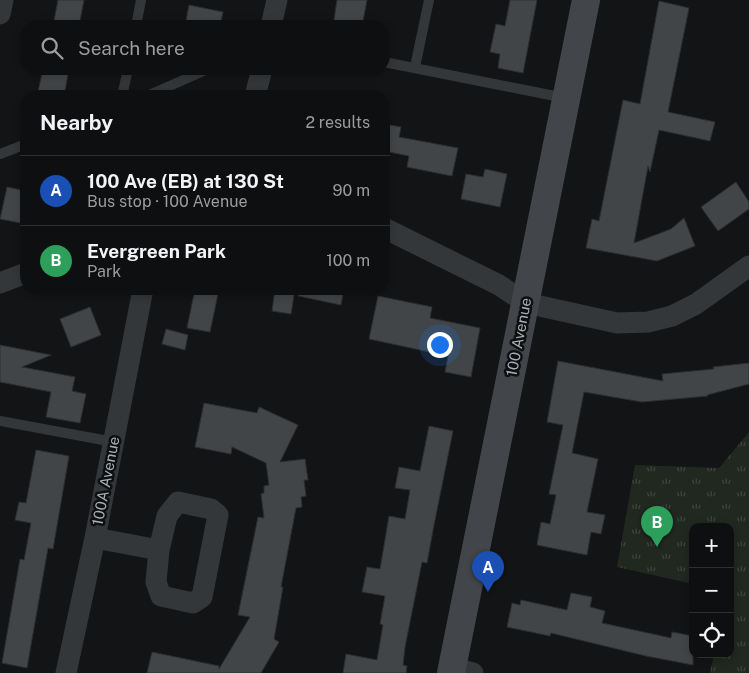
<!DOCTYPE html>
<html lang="en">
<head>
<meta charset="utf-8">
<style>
  body { margin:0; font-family:"Public Sans",sans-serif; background:#1c1d1e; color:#f1f3f6 }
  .controls { position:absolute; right:15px; bottom:15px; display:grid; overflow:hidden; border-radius:10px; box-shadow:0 2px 8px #0003 }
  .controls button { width:45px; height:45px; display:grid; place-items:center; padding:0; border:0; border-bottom:1px solid #2e2f30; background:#0e0f10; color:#f1f3f6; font:25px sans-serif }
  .you { position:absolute; left:439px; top:344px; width:18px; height:18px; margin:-12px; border:4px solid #fff; border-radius:50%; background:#1a73e8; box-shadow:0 0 0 8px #1a73e833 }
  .badge { display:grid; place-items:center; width:32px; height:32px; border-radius:50%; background:#1a73e8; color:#fff; font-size:16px; font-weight:700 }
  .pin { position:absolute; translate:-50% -41px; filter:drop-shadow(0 1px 2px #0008) }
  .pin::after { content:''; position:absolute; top:26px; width:18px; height:15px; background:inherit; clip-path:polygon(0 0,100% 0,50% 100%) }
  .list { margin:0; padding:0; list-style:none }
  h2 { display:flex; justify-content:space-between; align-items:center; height:65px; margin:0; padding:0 20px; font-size:21px }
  h2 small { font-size:16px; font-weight:400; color:#9b9c9f }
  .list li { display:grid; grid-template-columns:32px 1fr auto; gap:15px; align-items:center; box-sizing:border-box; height:70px; padding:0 20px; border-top:1px solid #2e2f30 }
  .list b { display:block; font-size:19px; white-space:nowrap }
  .list p { margin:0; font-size:16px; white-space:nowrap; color:#9b9c9f }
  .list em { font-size:16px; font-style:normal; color:#9b9c9f }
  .icon { flex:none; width:28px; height:28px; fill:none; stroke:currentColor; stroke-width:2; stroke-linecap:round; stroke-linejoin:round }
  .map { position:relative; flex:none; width:749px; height:673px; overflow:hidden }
  .search { position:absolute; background:#0e0f10; box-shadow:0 2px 8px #0003; left:20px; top:20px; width:370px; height:55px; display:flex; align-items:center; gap:12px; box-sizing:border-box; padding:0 18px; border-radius:20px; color:#9b9c9f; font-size:19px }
  .panel { position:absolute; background:#0e0f10; box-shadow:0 2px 8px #0003; left:20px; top:90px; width:370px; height:205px; border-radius:20px }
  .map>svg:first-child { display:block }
</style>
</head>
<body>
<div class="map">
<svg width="749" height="673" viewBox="0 0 749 673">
  <defs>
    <pattern id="grass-tufts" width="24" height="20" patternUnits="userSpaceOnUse" patternTransform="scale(1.25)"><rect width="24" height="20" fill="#202820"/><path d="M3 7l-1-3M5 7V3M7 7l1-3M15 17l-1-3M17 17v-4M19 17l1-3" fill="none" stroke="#3d453e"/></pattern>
  </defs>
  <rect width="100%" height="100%" fill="#131415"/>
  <path fill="url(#grass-tufts)" d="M749,432v241h-39l4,-19h16v-127h-37v57l-76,-17 18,-102 84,3z"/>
  <path fill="#424548" stroke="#2d2e31" d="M58,0h26l-5,26h-26z
    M337,0h30l-5,26h-29z
    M510,0h27l-14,73 -25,-5 2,-14 -10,-2 6,-28 9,2z
    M659,1l30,7 -21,104 47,10 -5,19 -51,-11 -9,42 -2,-6 -14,77 37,-14 13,-11 11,28 -38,15 -71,-13 6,-29 7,2 24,-121 17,4z
    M189,5l34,7 -3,14h-35z
    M43,69h26l-5,27h-27z
    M384,124l17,3 -2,10 59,11 -6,28 -45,-9 2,-11 -25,-5z
    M485,169l22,5 -7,33 -39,-8 5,-25 17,3z
    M736,182l13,20v7l-31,22 -17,-24z
    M7,187l19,4v33l-26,-5z
    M195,289h24l-9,43 -23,-4z
    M275,289h20l-4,25 -19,-3z
    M299,289h45l-3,16 -43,-9z
    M378,296l54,11 -2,11 50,10 -9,49 -26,-5 3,-16 -79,-17z
    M90,307l11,28 -30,12 -11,-28z
    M166,329l22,6 -3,15 -23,-6z
    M0,345l51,10 -29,12 53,10 -3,14 14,3 -6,29 -34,-6 5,-25 -51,-10z
    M558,361l105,20 -1,-7 52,-5 -1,-2 36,-4v21l-42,11 1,1 -66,6 -58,-10 -12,61 26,6 -11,53 18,3 -4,19 -10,-2 -4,23 -50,-10 4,-23 9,2 6,-29 -7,-1 14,-69 -16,-3z
    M204,403l53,10 2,-6 39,18 -18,37 25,-3 3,21h-4l2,16 -5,1 1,10 -6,1 -15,79h2l-9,52 5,3 -18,31h-114l5,-21 67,14v3l31,-52 -12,-2 20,-98 6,1 -3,-24 3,-1v-7l5,-1 -3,-22 -34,-16 -1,7 -36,-7z
    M429,426l24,5 -19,94 -7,38 -5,-1 -17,85 -2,18 4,1 -1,7h-63l3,-19 31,6 6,-35 -3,-1 5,-28 -23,-4 5,-25 13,2 9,-53 16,3 5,-29 -15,-2 4,-21 21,4z
    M36,450l33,6 -16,93 -5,-1 -21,120 -25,-5 18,-104 4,1 7,-37 -16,-3 4,-18 7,1z
    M571,593l21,4 -2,10 15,4 -3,12 69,15 1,-6 21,4v29l-47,-9 -95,-23 -1,3 -43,-9 5,-24 8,2 1,-5 46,10z"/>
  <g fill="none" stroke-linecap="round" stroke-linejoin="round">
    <path stroke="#34373a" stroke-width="10" d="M136,26l5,-26
      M384,62l181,36
      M415,67l14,-67
      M122,96l6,-27
      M147,96l61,-27
      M0,154l26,-10
      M0,421l114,21"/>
    <path stroke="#34373a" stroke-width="21" d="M0,14l3,-14
      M271,26l6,-26
      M255,96l7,-27
      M384,228l115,57 27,18 91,20 31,-1 24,-6 24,-12 53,-38
      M0,283l26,-10
      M95,538l64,12 -3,32 5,14 32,7 9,-6 16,-82 -7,-6 -33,-7 -11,14 -8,34
      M452,668l21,5
      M66,673l29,-135 48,-249"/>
    <path stroke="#42464a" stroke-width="28" d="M451,673l135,-673"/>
  </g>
  <g text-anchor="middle" stroke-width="5" stroke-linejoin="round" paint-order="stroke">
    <g font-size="15" fill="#a5aeb5" stroke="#0e0f10">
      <text transform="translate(519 337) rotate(-79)" y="5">100 Avenue</text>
      <text transform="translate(106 481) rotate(-79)" y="5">100A Avenue</text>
    </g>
  </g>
</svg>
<div class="controls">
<button>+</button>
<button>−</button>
<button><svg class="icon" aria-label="locate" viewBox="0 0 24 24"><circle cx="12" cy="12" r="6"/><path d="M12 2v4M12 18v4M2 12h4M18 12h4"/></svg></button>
</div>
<div class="you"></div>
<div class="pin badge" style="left:488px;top:592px;background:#1a4fb4">A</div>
<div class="pin badge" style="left:657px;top:547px;background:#2e9e5b">B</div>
<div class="search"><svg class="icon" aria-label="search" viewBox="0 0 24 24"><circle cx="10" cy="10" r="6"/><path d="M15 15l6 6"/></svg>Search here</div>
<section class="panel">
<h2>Nearby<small>2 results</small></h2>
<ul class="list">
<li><span class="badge" style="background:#1a4fb4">A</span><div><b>100 Ave (EB) at 130 St</b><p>Bus stop · 100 Avenue</p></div><em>90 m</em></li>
<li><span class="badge" style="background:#2e9e5b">B</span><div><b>Evergreen Park</b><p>Park</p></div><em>100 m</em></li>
</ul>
</section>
</div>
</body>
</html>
